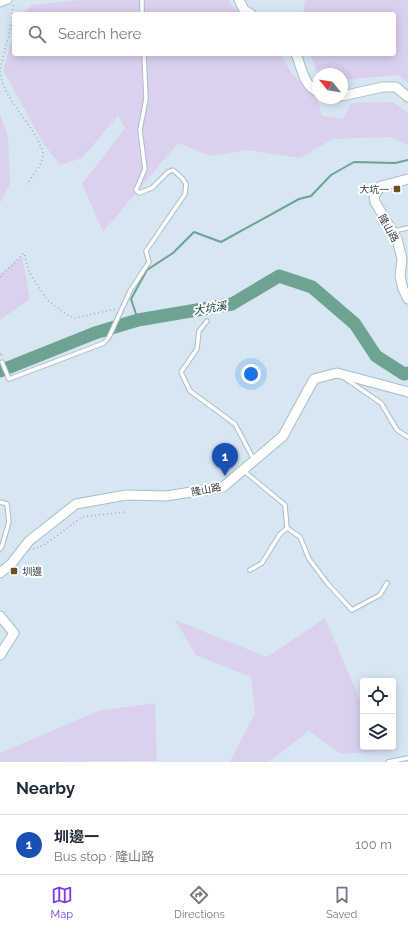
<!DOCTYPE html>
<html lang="en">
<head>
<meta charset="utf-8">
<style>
  body { margin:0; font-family:Raleway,"Noto Sans TC",sans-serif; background:#f6f6f7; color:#1f2937 }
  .controls { position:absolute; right:12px; bottom:12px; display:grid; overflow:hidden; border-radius:4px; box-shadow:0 2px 10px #0003 }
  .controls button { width:36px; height:36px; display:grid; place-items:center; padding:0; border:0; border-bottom:1px solid #e0e1e3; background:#fff; color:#1f2937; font:20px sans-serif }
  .compass { position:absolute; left:312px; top:68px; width:36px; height:36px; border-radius:50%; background:#fff; box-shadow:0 2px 10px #0003; rotate:300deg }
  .you { position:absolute; left:251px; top:374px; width:14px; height:14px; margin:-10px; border:3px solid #fff; border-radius:50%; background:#1a73e8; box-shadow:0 0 0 6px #1a73e833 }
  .badge { display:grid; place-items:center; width:26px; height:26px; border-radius:50%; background:#7c3aed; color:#fff; font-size:13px; font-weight:700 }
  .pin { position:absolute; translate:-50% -33px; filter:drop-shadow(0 1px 2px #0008) }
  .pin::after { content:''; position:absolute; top:21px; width:14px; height:12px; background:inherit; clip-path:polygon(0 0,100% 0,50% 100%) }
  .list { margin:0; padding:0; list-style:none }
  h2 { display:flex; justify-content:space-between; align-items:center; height:52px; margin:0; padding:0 16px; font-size:17px }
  h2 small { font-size:13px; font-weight:400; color:#747a83 }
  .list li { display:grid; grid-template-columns:26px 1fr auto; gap:12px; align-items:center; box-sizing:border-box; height:60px; padding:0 16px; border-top:1px solid #e0e1e3 }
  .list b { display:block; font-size:15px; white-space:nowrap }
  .list p { margin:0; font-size:13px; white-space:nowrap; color:#747a83 }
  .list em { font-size:13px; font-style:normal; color:#747a83 }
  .icon { flex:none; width:22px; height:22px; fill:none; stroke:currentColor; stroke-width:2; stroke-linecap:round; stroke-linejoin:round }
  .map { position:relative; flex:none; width:408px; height:762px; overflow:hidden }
  .search { position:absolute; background:#fff; box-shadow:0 2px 10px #0003; left:12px; right:12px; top:12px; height:44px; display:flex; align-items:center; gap:10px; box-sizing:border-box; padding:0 14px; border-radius:4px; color:#747a83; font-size:15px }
  .sheet { height:112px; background:#fff }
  nav { display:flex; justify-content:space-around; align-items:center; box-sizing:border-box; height:56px; border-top:1px solid #e0e1e3; background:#fff; font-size:11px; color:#747a83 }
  nav a { display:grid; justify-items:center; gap:2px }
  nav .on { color:#7c3aed }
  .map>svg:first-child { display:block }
</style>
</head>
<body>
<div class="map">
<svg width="408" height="762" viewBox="0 0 408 762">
  <rect width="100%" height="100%" fill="#d7e7f2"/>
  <path fill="#dbd0ee" d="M79,0h150l2,5 12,9h-220l9,-9z
    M305,0h103v83l-9,-8 -57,5v-6h-24l-8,-20h84v-40h-91z
    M14,33v21h267l11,20 25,23 5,19 21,3 8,-16 42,-1 15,11v32l-18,-8 -57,2 -33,19 -53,-8 -36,6 -33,-13 -75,89 -21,-48 43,-56 -7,-12 -36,42 -22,7 -17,-22 -40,-73z
    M0,114l8,23 2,47 -10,19z
    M22,257l8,42 -30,21v-46z
    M325,618l38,89v40h30v-4l5,7 -57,4 -32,-23 -40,31h-39l25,-49 -4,-36 -55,-22 -21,-35 92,37z
    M155,703l2,58 -157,1v-9l98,-42z"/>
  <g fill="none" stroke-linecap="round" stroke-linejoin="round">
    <path stroke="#6ea394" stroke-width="2" d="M138,320l-7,-21 16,-29 26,-17 21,-21 27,10 78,-43 12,-3 20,-21 23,-13 41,1 13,-3"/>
    <path stroke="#6ea394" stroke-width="13" d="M0,371l95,-38 43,-13 94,-16 47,-28 33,11 43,37 21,32 28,18 4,-1"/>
    <defs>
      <path id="service" d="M142,0v14
        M393,231l15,-3
        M207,321l-8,10 -2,18 -16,23 9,19 45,33 19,36
        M2,362l7,17 95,-36 5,-6 21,-46 19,-29 -3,-11 39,-57 1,-10 -4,-6 -9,-8 -5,2 -16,16 -13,5 -3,-3 9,-21 -5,-39 6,-31 -2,-45
        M346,379l35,24 16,27 11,7
        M244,471l41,34 2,23 13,9 9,22 19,25 24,26 28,-15 7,-12
        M0,502l7,2 2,18 -7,24 -2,3
        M250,570l12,-7 18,-29 7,-6
        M388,762l20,-4"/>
      <path id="minor" d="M0,3l8,-3"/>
      <path id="tertiary" d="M239,0l5,10 7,4
        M296,54c6,14 7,31 22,38
        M342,96l41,-9h13l12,10
        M408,179l-27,7 -7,10 1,6 22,37 5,20 -2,17 3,13 5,10
        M0,573l11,-9 18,-23 47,-37 50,-9 40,1 57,-9 60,-51 31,-57 23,-6 71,19
        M0,616l14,17 -14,22"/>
    </defs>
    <use href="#service" stroke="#acbcc6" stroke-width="5.5"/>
    <use href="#minor" stroke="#acbcc6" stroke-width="9"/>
    <use href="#tertiary" stroke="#acbcc6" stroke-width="11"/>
    <path stroke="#9daab2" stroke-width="1.5" stroke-dasharray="1 3" stroke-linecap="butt" d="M13,5l-1,17 -12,47c0,24 28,51 39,73 1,4 4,8 4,12 0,10 -11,22 -16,30
      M0,277l24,-24 5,19 18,28 20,15 8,3 41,-9
      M0,354l2,-1v5
      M33,549l9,-3 12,-8 28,-21 42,-5"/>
    <use href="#service" stroke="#fff" stroke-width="3.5"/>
    <use href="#minor" stroke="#fff" stroke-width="7"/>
    <use href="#tertiary" stroke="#fff" stroke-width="9"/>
  </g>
  <g fill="#6c5324" stroke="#fff" stroke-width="1.5">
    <rect x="393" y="185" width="8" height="8" rx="2"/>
    <rect x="10" y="567" width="8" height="8" rx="2"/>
  </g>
  <g text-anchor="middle" stroke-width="4" stroke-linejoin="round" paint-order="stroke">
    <g font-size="10" fill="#343b3f" stroke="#fff" text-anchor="end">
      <text x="389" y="193">大坑一</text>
      <text x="22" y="575" text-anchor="start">圳邊</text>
    </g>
    <g font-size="10" fill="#343b3f" stroke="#fff">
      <text transform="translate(389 228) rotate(61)" y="4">隆山路</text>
      <text transform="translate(206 489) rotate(-11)" y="4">隆山路</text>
    </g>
    <g font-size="11" font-style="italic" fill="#04372d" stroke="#fff">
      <text transform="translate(210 308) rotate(-9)" y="4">大坑溪</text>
    </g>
  </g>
</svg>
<div class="controls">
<button><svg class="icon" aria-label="locate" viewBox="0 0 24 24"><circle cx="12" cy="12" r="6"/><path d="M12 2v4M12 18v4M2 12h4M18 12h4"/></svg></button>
<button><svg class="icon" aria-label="layers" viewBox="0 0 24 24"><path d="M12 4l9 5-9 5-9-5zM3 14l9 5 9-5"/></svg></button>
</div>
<svg class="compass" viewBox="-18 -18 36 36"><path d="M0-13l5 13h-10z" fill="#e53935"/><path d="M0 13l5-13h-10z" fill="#747a83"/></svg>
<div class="you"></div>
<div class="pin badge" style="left:225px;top:476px;background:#1a4fb4">1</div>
<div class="search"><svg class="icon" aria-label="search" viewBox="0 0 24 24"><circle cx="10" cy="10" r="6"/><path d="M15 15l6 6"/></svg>Search here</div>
</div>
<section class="sheet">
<h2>Nearby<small></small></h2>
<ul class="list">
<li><span class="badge" style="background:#1a4fb4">1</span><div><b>圳邊一</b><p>Bus stop · 隆山路</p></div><em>100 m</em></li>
</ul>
</section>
<nav>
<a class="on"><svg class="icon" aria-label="map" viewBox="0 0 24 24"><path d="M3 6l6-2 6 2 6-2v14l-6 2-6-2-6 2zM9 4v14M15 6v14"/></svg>Map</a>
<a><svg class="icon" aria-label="directions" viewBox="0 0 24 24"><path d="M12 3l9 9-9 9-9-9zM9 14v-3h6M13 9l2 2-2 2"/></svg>Directions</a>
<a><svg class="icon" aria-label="saved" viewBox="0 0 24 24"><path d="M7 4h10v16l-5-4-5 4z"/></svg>Saved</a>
</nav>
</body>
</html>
